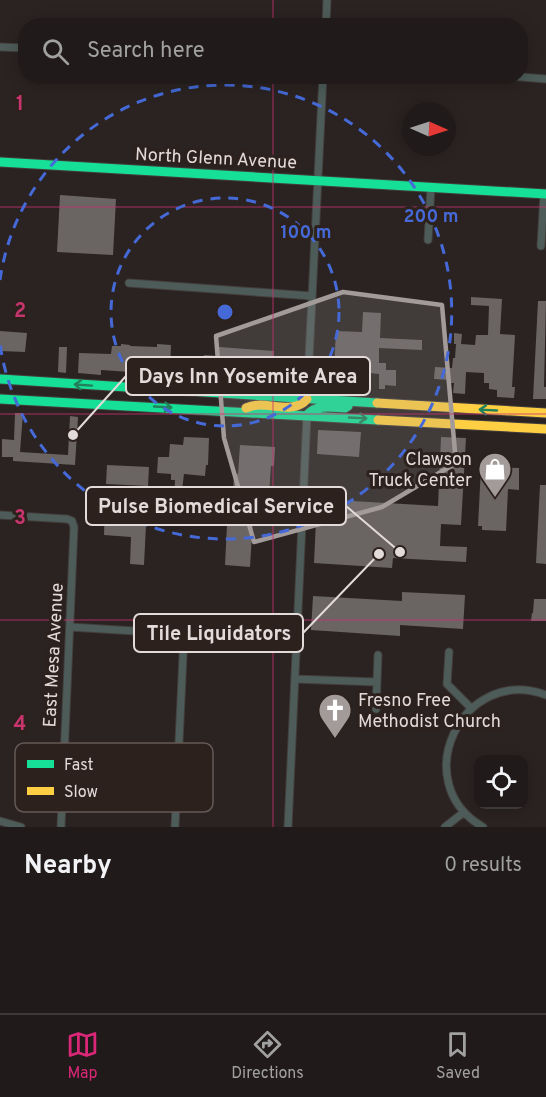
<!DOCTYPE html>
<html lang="en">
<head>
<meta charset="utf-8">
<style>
  body { margin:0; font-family:Overpass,sans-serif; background:#2d2727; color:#f1f3f6 }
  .controls { position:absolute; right:18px; bottom:18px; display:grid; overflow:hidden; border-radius:12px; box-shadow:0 3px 15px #0003 }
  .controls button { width:54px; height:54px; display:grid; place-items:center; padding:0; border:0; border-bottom:2px solid #3d3839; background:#201a1a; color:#f1f3f6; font:30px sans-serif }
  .compass { position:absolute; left:402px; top:102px; width:54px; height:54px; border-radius:50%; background:#201a1a; box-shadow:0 3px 15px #0003; rotate:93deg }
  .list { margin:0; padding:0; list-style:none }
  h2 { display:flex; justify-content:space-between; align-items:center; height:78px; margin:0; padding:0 24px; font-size:26px }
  h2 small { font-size:20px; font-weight:400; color:#a2a1a2 }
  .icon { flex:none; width:33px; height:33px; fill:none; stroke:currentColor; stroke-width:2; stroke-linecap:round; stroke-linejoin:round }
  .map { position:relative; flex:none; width:546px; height:827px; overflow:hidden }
  .search { position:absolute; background:#201a1a; box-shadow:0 3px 15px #0003; left:18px; right:18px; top:18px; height:66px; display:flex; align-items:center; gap:15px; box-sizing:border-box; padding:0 21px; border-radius:24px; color:#a2a1a2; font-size:22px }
  .sheet { height:186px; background:#201a1a }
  nav { display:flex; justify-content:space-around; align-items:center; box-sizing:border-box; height:84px; border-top:2px solid #3d3839; background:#201a1a; font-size:16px; color:#a2a1a2 }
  nav a { display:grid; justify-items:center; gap:3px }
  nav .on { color:#db2777 }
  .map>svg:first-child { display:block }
</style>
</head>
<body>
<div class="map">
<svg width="546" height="827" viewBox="0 0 546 827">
  <rect width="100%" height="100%" fill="#2a2322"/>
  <path fill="#6a6463" d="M60,195l56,4 -3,56 -56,-3z
    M471,297l31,2 -2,35 15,1 -3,52h3l-1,11 -17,-1v-7l-8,-1v-6h-5v-10l-18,-1 -1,22 -12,-1 1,-10h-3v-3l-17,-1 1,-12 17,1 1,-10h2l1,-14h-2v-11l8,1 -1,10 14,1 1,-10h12l1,-29 -18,-1z
    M538,301h8l-2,86h2v12h-13z
    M363,312l18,1 -1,25 42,2v10l-43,-2v15h7v7h10v16l-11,-1v4h-6v-15l-19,-2v-3h-26l2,-38 26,1z
    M0,331l27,2 -2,19 -25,-1z
    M121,344l9,1v1l27,1v-3l14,1 -1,23 -16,-1v7l-9,-1 1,-5 -16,-1v5l-29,-2v5l-23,-2 1,-20 32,1 1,-8h9z
    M59,347h8l-1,26 -8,-1z
    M219,347l55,4 -1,21h-9v-11l-37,-1 -1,23h-10l1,-11 -14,-1 1,-16 15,1z
    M15,413h8l-3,39 48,3 2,-39 8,1 -3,48 -62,-4v-4h-11v-18l12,1z
    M318,430l43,2 -2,25 -42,-3z
    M184,437l25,1 -1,27h-2l-1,11 -21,-2 -2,16 51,2 1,-18h4l2,-29 35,2 -1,19h-3l-2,28 8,1 -1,24 -23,-1 -3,49 -25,-2 2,-40 -54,-3 2,-42h-4v-6l-14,-1 1,-16h11l1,-13 13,1z
    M441,437l25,1 -5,87 -20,-1 -1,22 27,1 -1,15 -73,-4 -1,10 -78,-5 3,-64 121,7z
    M107,465l42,2 -1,19 -42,-2z
    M481,467l38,1v22l-11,-1 -2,42 -24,-1v-4h-4z
    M540,485h6v79l-10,-1z
    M105,503l42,2 -3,60 -14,-1 1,-27 -27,-2z
    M402,592l63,3 -2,34 -63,-4v11l-89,-6 2,-34 89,5z
    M534,599h12v22h-15l1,-8h1z"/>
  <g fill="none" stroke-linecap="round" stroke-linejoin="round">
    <defs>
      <path id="street" d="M326,26l1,-26
        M0,47l26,1
        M509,76l37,3
        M428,240l3,-53
        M541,246l3,-52
        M129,283l183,13
        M307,399l16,-323
        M0,515l67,4 5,2 2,6 -13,300
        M70,627l227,14
        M449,652l-2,32 24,24
        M295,679l82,3
        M376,709l2,-54
        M0,821l21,6
        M175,827l9,-192
        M288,827l19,-412
        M445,827l19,-15
        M483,827c-77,-44 -21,-163 63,-132"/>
      <path id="fast" d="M0,162l546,32
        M0,379l377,24
        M0,399l378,21
        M307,415c10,-11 24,-8 38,-7l3,-2"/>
      <path id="slow" d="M377,403l169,10
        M246,408c5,-2 9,-3 14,-3 16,0 35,8 47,-6
        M378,420l168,9"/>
    </defs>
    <use href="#street" stroke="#433e3c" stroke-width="9"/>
    <use href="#fast" stroke="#433e3c" stroke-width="11"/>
    <use href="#slow" stroke="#433e3c" stroke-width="11"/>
    <use href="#street" stroke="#4d5c59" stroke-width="7"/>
    <use href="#fast" stroke="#16e098" stroke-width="9"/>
    <use href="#slow" stroke="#ffcf43" stroke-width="9"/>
  </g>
  <defs><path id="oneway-shaft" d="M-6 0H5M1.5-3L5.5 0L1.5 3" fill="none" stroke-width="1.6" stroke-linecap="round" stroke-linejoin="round" transform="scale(1.5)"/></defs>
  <g stroke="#22805b">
    <use href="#oneway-shaft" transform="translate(83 385) rotate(-176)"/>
    <use href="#oneway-shaft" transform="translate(163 407) rotate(3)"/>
    <use href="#oneway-shaft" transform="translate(488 410) rotate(-177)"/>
    <use href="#oneway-shaft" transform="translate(358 418) rotate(3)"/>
  </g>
  <path fill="#a29b99" fill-opacity="0.2" stroke="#a29b99" stroke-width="4.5" stroke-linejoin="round" d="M343,292l99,13 14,158 -74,44 -128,35 -30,-104 -8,-102z"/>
  <path fill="none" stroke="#c7356e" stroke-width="1.5" stroke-opacity="0.55" d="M273,0v26M273,76v751M0,207h546M0,414h546M0,620h546"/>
  <g fill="none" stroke="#456ad8" stroke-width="3" stroke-dasharray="10 8">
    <circle cx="225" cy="312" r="114"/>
    <path d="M0 280A227 227 0 1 1 0 344"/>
  </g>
  <defs>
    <symbol id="shop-pin" viewBox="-11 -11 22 30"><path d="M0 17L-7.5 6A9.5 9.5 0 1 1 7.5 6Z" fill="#a29b99" stroke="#2d211e"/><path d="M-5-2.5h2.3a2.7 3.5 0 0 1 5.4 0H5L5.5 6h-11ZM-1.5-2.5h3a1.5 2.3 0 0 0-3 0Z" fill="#fff"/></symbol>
    <symbol id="church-pin" viewBox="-11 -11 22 30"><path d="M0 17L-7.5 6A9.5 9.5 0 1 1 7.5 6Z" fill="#a29b99" stroke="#2d211e"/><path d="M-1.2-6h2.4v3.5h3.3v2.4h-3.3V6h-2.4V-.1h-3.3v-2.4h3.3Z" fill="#fff"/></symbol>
  </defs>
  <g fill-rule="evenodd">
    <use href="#shop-pin" x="476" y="450" width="38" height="52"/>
    <use href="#church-pin" x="316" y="691" width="38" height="52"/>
  </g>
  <g text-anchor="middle" stroke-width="6" stroke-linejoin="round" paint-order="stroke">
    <g font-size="18" fill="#e3dbd9" stroke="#2d211e">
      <text transform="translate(216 158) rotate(3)" y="6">North Glenn Avenue</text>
      <text transform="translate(53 655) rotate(-87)" y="6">East Mesa Avenue</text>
    </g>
    <g font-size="18" fill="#e3dbd9" stroke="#2d211e" text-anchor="end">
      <text x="472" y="465">Clawson<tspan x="472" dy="21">Truck Center</tspan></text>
      <text x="358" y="706" text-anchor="start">Fresno Free<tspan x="358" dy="21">Methodist Church</tspan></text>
    </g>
  </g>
  <rect x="15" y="743" width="198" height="69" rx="9" fill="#2d211e" stroke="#645956" stroke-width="1.5"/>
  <rect x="27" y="760" width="27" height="8" fill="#16e098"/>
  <rect x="27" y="787" width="27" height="8" fill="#ffcf43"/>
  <g font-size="16" fill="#e3dbd9">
    <text x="64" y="770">Fast</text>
    <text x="64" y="797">Slow</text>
  </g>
  <g font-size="20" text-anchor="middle" font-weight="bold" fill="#c7356e" stroke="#2d211e" stroke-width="6" stroke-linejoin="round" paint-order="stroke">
    <text x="20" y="110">1</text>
    <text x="20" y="317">2</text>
    <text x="20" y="524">3</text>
    <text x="20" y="730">4</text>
  </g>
  <circle cx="225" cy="312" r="9" fill="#456ad8" stroke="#2d211e" stroke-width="3"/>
  <g font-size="18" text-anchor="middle" font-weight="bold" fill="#456ad8" stroke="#2d211e" stroke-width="6" stroke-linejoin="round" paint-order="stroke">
    <text x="431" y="222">200 m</text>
    <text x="306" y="238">100 m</text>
  </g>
  <path fill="none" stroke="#e3dbd9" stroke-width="2" d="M73 435L126 376M400 552L346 506M379 554L303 633"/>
  <g fill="#e3dbd9" stroke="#2d211e" stroke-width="2">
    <circle cx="73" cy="435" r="6"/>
    <circle cx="400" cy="552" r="6"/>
    <circle cx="379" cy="554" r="6"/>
  </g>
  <g fill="#2d211e" stroke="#e3dbd9" stroke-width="2">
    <rect x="126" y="357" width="244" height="38" rx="6"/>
    <rect x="86" y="487" width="260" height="38" rx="6"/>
    <rect x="134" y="614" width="169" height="38" rx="6"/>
  </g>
  <g font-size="20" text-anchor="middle" font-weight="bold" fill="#e3dbd9">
    <text x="248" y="383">Days Inn Yosemite Area</text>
    <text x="216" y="513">Pulse Biomedical Service</text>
    <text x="219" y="640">Tile Liquidators</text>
  </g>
</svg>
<div class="controls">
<button><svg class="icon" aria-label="locate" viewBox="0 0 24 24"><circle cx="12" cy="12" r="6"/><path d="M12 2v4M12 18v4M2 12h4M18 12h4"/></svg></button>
</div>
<svg class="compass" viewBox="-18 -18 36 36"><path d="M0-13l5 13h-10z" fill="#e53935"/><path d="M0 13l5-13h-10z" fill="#a2a1a2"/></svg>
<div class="search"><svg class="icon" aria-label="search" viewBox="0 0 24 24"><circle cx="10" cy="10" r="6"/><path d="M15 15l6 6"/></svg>Search here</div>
</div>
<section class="sheet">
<h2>Nearby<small>0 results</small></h2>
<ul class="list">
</ul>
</section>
<nav>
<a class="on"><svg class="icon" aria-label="map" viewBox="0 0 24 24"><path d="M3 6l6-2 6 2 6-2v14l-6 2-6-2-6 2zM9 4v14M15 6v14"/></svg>Map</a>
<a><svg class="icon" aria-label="directions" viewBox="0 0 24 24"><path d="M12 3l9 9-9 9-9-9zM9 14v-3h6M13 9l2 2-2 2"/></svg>Directions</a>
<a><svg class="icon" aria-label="saved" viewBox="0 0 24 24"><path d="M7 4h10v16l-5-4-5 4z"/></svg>Saved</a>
</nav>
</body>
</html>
